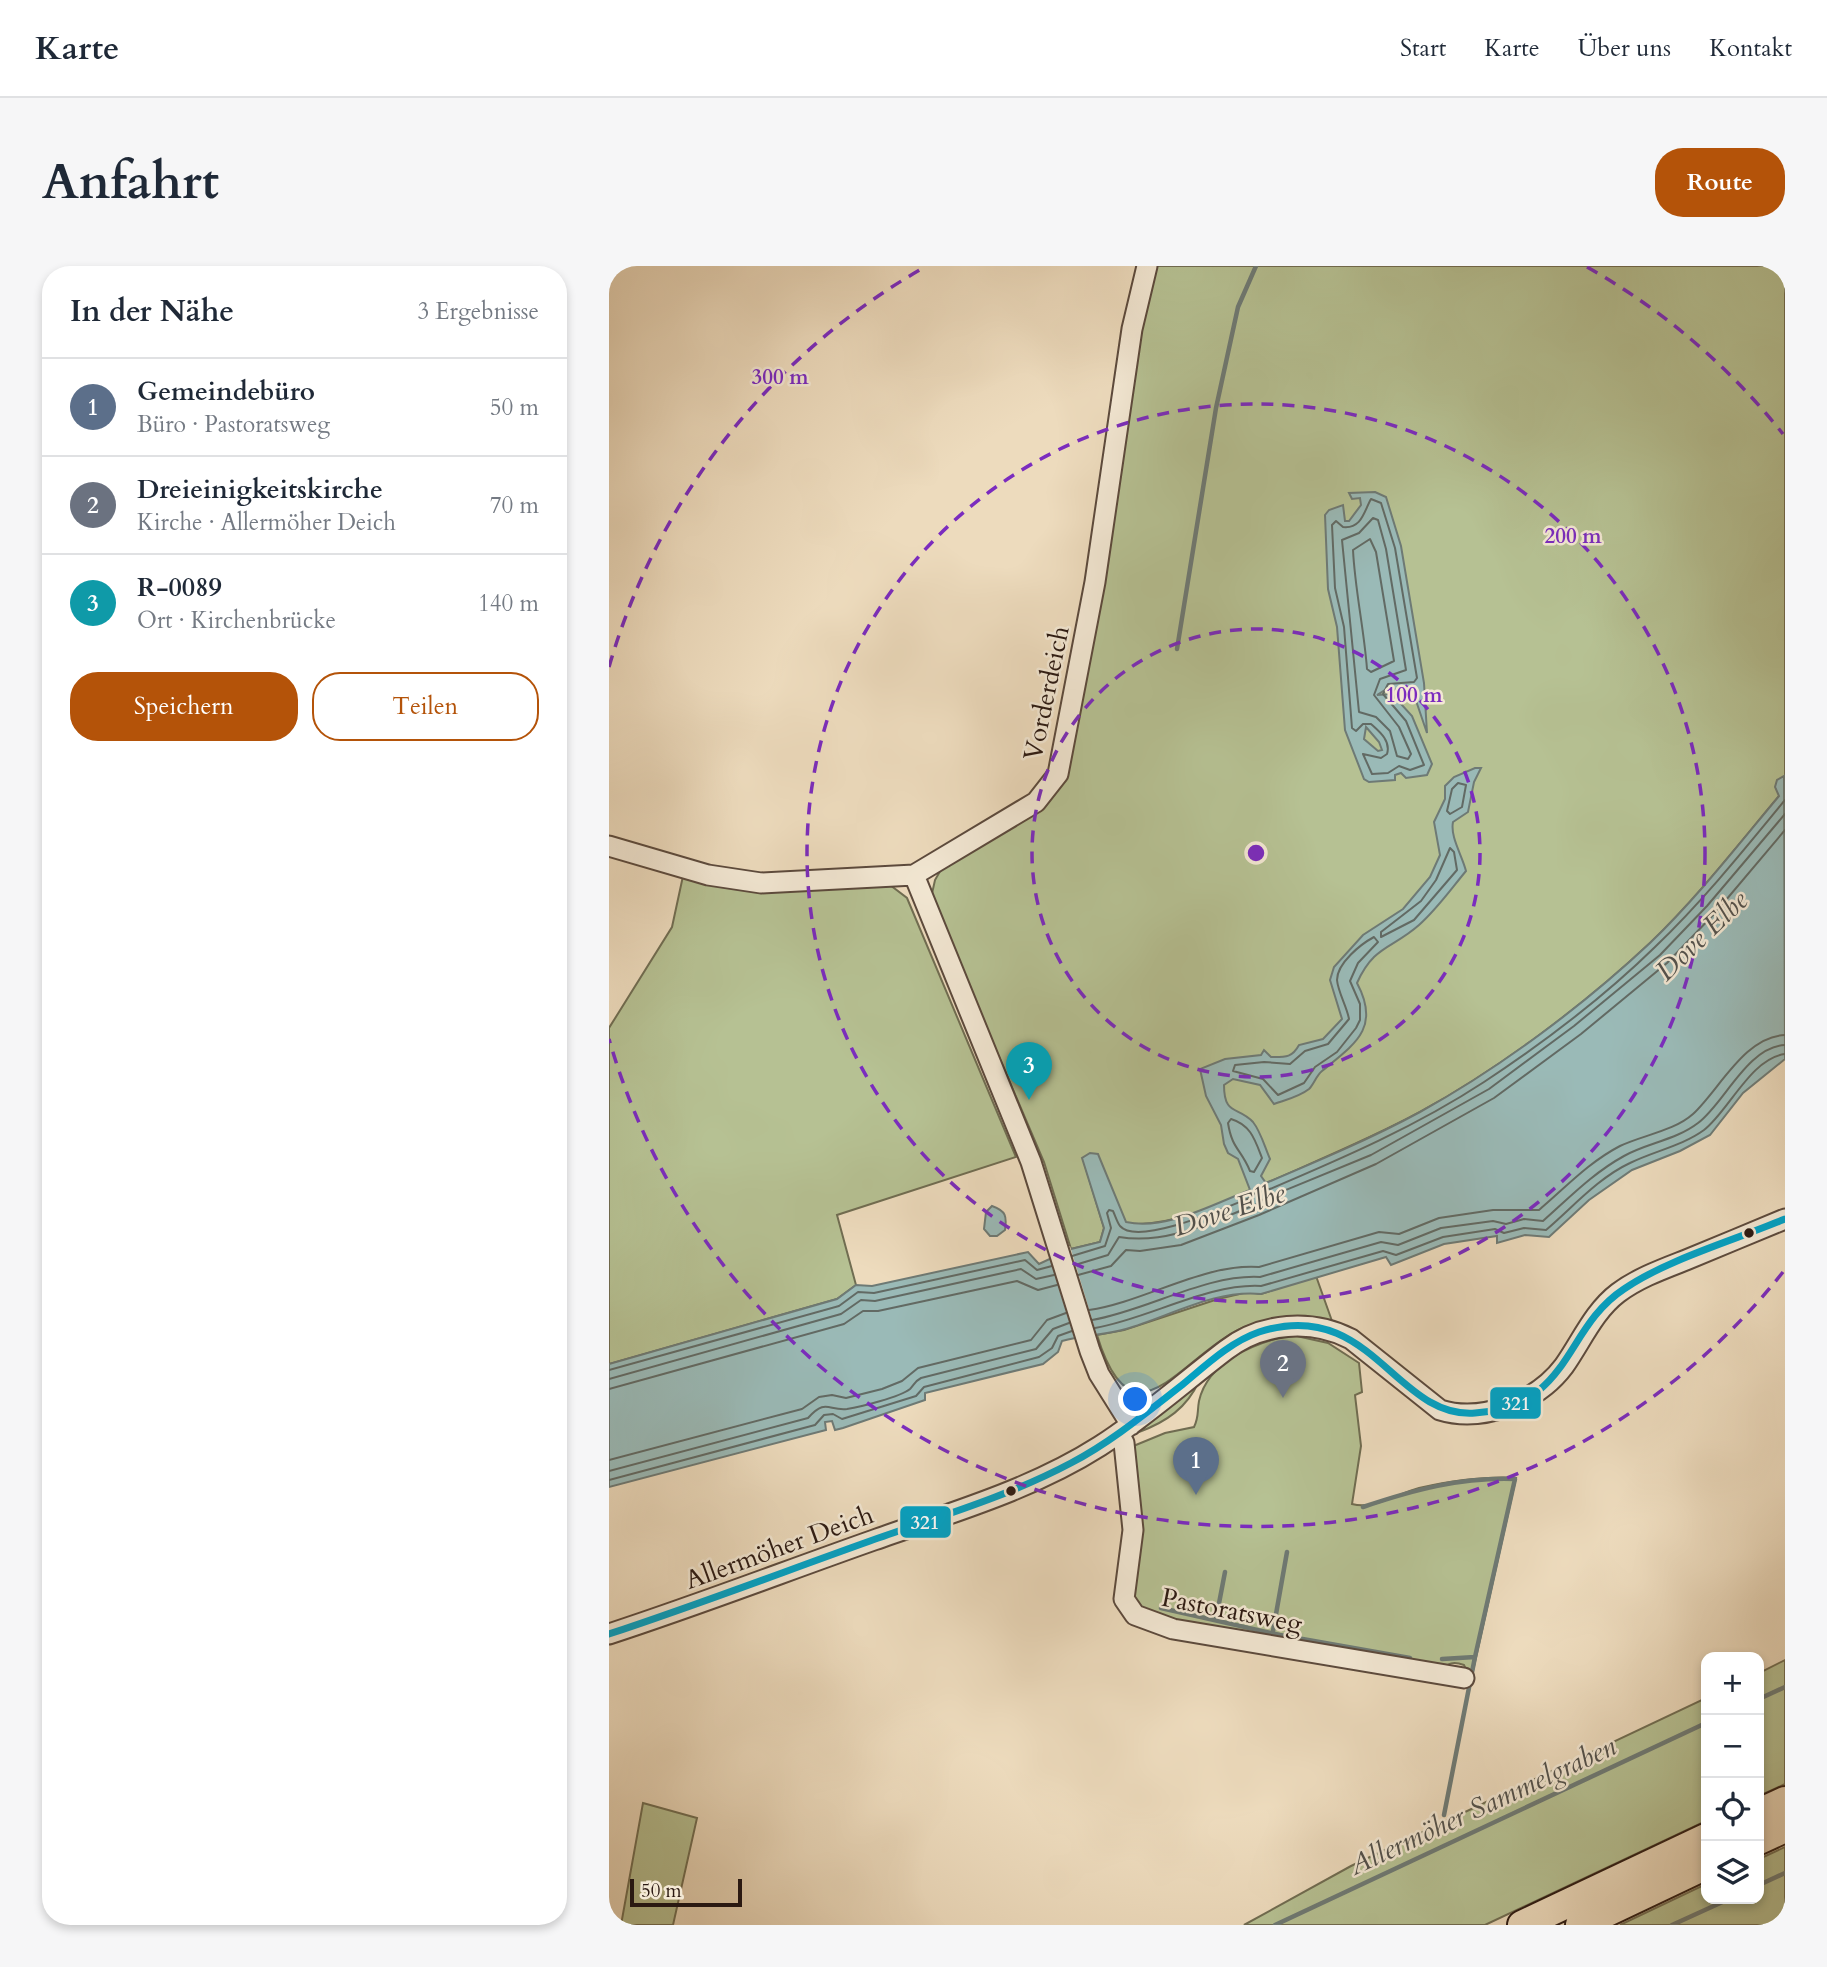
<!DOCTYPE html>
<html lang="de">
<head>
<meta charset="utf-8">
<style>
  body { margin:0; font-family:Cardo,serif; background:#f6f6f7; color:#1f2937 }
  .controls { position:absolute; right:21px; bottom:21px; display:grid; overflow:hidden; border-radius:14px; box-shadow:0 4px 10px #0003 }
  .controls button { width:63px; height:63px; display:grid; place-items:center; padding:0; border:0; border-bottom:2px solid #e0e1e3; background:#fff; color:#1f2937; font:35px sans-serif }
  .scale { position:absolute; left:21px; bottom:18px; width:112px; box-sizing:border-box; padding-left:7px; border:4px solid #2b1912; border-top:0; font-size:19px; line-height:24px; white-space:nowrap; color:#2b1912; -webkit-text-stroke:5px #f3e8d4; paint-order:stroke }
  .you { position:absolute; left:527px; top:1134px; width:24px; height:24px; margin:-18px; border:5px solid #fff; border-radius:50%; background:#1a73e8; box-shadow:0 0 0 10px #1a73e833 }
  .badge { display:grid; place-items:center; width:46px; height:46px; border-radius:50%; background:#b45309; color:#fff; font-size:23px; font-weight:700 }
  .pin { position:absolute; translate:-50% -58px; filter:drop-shadow(0 2px 4px #0008) }
  .pin::after { content:''; position:absolute; top:37px; width:24px; height:21px; background:inherit; clip-path:polygon(0 0,100% 0,50% 100%) }
  .list { margin:0; padding:0; list-style:none }
  h2 { display:flex; justify-content:space-between; align-items:center; height:91px; margin:0; padding:0 28px; font-size:30px }
  h2 small { font-size:23px; font-weight:400; color:#747a83 }
  .list li { display:grid; grid-template-columns:46px 1fr auto; gap:21px; align-items:center; box-sizing:border-box; height:98px; padding:0 28px; border-top:2px solid #e0e1e3 }
  .list b { display:block; font-size:26px; white-space:nowrap }
  .list p { margin:0; font-size:23px; white-space:nowrap; color:#747a83 }
  .list em { font-size:23px; font-style:normal; color:#747a83 }
  .actions { display:flex; gap:14px; padding:21px 28px }
  .actions a { flex:1; padding:16px 0; border:2px solid #b45309; border-radius:28px; text-align:center; font-size:24px; color:#b45309 }
  .actions .main { background:#b45309; color:#fff }
  .icon { flex:none; width:38px; height:38px; fill:none; stroke:currentColor; stroke-width:2; stroke-linecap:round; stroke-linejoin:round }
  .map { position:relative; flex:none; width:1176px; height:1659px; overflow:hidden; border-radius:28px }
  header { display:flex; align-items:center; gap:42px; box-sizing:border-box; height:98px; padding:0 35px; background:#fff; border-bottom:2px solid #e0e1e3 }
  header strong { font-size:33px }
  nav { display:flex; gap:38px; margin-inline-start:auto; font-size:24px }
  .intro { display:flex; align-items:center; justify-content:space-between; box-sizing:border-box; height:168px; padding:0 42px }
  h1 { margin:0; font-size:49px }
  .button { padding:18px 32px; border-radius:28px; background:#b45309; color:#fff; font-size:24px; font-weight:700 }
  main { display:flex; gap:42px; padding:0 42px }
  aside { flex:1; background:#fff; border-radius:28px; box-shadow:0 4px 10px #0003 }
  .map>svg:first-child { display:block }
</style>
</head>
<body>
<header>
<strong>Karte</strong>
<nav><a>Start</a><a>Karte</a><a>Über uns</a><a>Kontakt</a></nav>
</header>
<div class="intro"><h1>Anfahrt</h1><a class="button">Route</a></div>
<main>
<aside>
<h2>In der Nähe<small>3 Ergebnisse</small></h2>
<ul class="list">
<li><span class="badge" style="background:#5c6f8a">1</span><div><b>Gemeindebüro</b><p>Büro · Pastoratsweg</p></div><em>50 m</em></li>
<li><span class="badge" style="background:#6b7280">2</span><div><b>Dreieinigkeitskirche</b><p>Kirche · Allermöher Deich</p></div><em>70 m</em></li>
<li><span class="badge" style="background:#0f9aa8">3</span><div><b>R-0089</b><p>Ort · Kirchenbrücke</p></div><em>140 m</em></li>
</ul>
<div class="actions"><a class="main">Speichern</a><a>Teilen</a></div>
</aside>
<div class="map">
<svg width="1176" height="1659" viewBox="0 0 1176 1659">
  <rect width="100%" height="100%" fill="#eddbbd"/>
  <filter id="stains"><feTurbulence type="fractalNoise" baseFrequency=".00286" numOctaves="4"/><feColorMatrix values="0 0 0 0 .2 0 0 0 0 .09 0 0 0 0 .02 0 0 0 .5 -.17"/></filter>
  <radialGradient id="worn" r=".72"><stop offset=".6" stop-color="#630" stop-opacity="0"/><stop offset="1" stop-color="#630" stop-opacity=".3"/></radialGradient>
  <path fill="#b6c193" stroke="#706d52" stroke-width="2" d="M546,0h630v510l-5,19c-42,50 -83,103 -130,148 -66,62 -150,125 -230,169 -48,26 -99,47 -149,69 -40,18 -102,49 -146,42l-42,-64 21,69 -4,14 -29,7 -27,-87 -113,-264 4,-18 8,-14 121,-88 75,-449z
    M74,610l207,9 17,13 109,259 -179,58 19,70 -19,14 -228,65v-336l63,-101z
    M707,1010l16,45c-31,-4 -66,-5 -94,9 -59,30 -106,120 -141,5l27,-5 94,-31 30,-7 13,2z
    M683,1069l36,8 31,20 3,29 -7,3 6,51 -9,58c22,6 45,-10 67,-16 32,-7 65,-12 97,-10l-45,202 -7,-15c-11,-4 -15,-2 -24,5l-292,-54 -12,-8 -5,-23v-138l34,-14 29,-6c5,-10 3,-15 5,-26 9,-40 57,-59 93,-66z
    M590,1115c-12,27 -33,41 -60,51z
    M1176,1394v124l-26,12v-123z
    M1097,1432v123l-221,104h-241l107,-59z
    M34,1537l54,15 -24,107h-52z
    M1176,1581v78h-165l86,-41v15h53v-40z"/>
  <path fill="#9abab7" stroke="#6e7a75" stroke-width="2" fill-rule="evenodd" d="M766,226l11,5 15,49 23,137 3,50 -15,-44 -27,1 -8,5 15,-1 20,22 20,48 -5,11 -21,3 -5,-5 -6,2v5l-26,2 -5,-3 -19,-49 -8,-103 -9,-38 -3,-74 4,-5 14,-5 2,16h4l12,-16 -1,-7 -8,1 -3,-6zM757,461l13,15 3,8 -4,1 -14,-12z
    M866,502h6l-7,14 -6,30 -15,10c-3,15 9,33 13,49 -15,18 -29,38 -47,54 -27,24 -45,20 -62,58 24,45 -2,61 -35,88 -6,5 -8,13 -13,18 -10,8 -24,11 -35,15l-14,-19 -27,-6 -9,6c0,31 14,21 29,37 8,10 12,26 17,37l-9,17 5,7c52,-22 104,-44 154,-71 80,-44 164,-107 230,-169 47,-45 88,-98 129,-147l-4,-9 2,-7 7,-4 1,283 -42,34 -33,42 -30,16 -48,19 -43,30 -40,37 -24,-2 -28,8v-7l-53,8 -53,21 -5,-8 -125,37c-45,-5 -93,23 -135,35 -21,6 -43,6 -64,12l-4,11 -15,12 -118,29v7l-82,28 -8,2 -3,-9 -7,1 1,8 -217,57v-123l228,-65 19,-14 16,1 156,-34 11,12 32,-15 29,-7 4,-14 -22,-70 8,-5 8,1 28,68c40,9 87,-18 124,-32l-12,-31 -10,-6 -4,-9 -3,-19 -15,-29 -6,-27 25,-10 36,-4 3,-5 7,7c14,0 21,1 28,-12l24,-6 19,-20 -12,-39 4,-13 29,-32 40,-26 27,-32 10,-22 -6,-33 11,-23v-13l9,-9z
    M383,940c14,5 15,10 13,24l-8,6h-7l-6,-7 2,-17z"/>
  <path fill="#eddbbd" d="M461,980l28,93 -23,2 -26,-85z"/>
  <g fill="none" stroke-linecap="round" stroke-linejoin="round">
    <path stroke="#626a64" stroke-width="2" d="M762,233l10,4 14,45 22,130 -3,4 -26,2 -5,10 23,27 18,44 -14,5 -11,-4 -11,7 -16,1 -9,-20 18,4 6,-4c4,-13 -7,-22 -16,-30h-8l-7,7 -4,-3 -8,-101 -9,-39 -3,-63 4,-4 7,6c19,2 21,-16 28,-28z
      M764,252l5,2 8,29 20,121 -26,9 -6,16 25,32 12,27 -3,5 -11,-3 -7,-25 -14,-14 -17,-5 -17,-172 17,-7z
      M761,273l6,13 18,109 -23,11 -4,-3c-3,-40 -12,-79 -14,-119z
      M849,517l8,2 -4,22 -12,7 -3,-3 5,-22z
      M841,582l4,4 3,18 -43,50 -33,17v-5l40,-31 15,-21z
      M765,671l4,5 -20,21 -8,18 10,23v16l-4,8 -19,24 -22,15 -11,16 -26,12 -15,-16 -30,-8 2,-6 29,-3 26,2 15,-13 23,-7 21,-25c-2,-12 -11,-27 -12,-39 0,-17 24,-36 37,-43z
      M622,853c20,6 24,21 31,39l-8,14 -4,-1c-9,-22 -18,-22 -22,-48z
      M463,990l33,-10 6,-18 -4,-15 2,-3 4,1c2,4 4,11 7,15 18,21 109,-20 132,-29l7,-9 11,1c73,-31 147,-63 214,-107 59,-39 120,-85 171,-135 47,-45 89,-97 130,-147
      M466,999l33,-10 11,-18c48,8 92,-15 136,-32l9,-6 107,-44 118,-66 85,-63 86,-71 47,-49 78,-92
      M469,1009l33,-9 15,-16 14,1 41,-6 78,-30 117,-51 118,-66 87,-64 86,-71 48,-50 70,-83
      M480,1044c55,-8 115,-47 170,-43l120,-35 20,2 40,-16 54,-8h46c26,-22 50,-48 81,-64 23,-11 54,-15 73,-32 26,-24 52,-78 92,-79
      M483,1054c54,-9 114,-46 168,-43l121,-35 17,3 43,-17 52,-7 13,3 18,-5 19,2c26,-23 50,-48 81,-65 23,-13 52,-16 74,-33 26,-19 49,-76 87,-78
      M486,1062c53,-9 113,-45 166,-42l122,-35 13,4 47,-18 52,-8 9,4 20,-5 22,2c27,-23 52,-52 84,-67 24,-12 52,-17 74,-33 24,-18 47,-72 81,-76
      M0,1104l230,-64 19,-14 16,1 151,-33 12,10 15,-4
      M0,1113l232,-65 20,-14 14,1 146,-32 15,10 18,-4
      M0,1123l235,-65 19,-13h15l139,-30 21,9 19,-5
      M0,1194l193,-51 17,-12 13,-2 14,3 36,-9 20,-8 16,-13 113,-28 16,-20 19,-7
      M0,1205l199,-53c18,-20 20,-7 39,-9 13,-2 53,-12 63,-20 4,-4 5,-8 11,-11l115,-29 17,-20 16,-6
      M0,1214l206,-55 9,-10 9,-1 9,5 74,-23 8,-9 115,-30 13,-9 6,-12 14,-5"/>
    <path stroke="#6e7a75" stroke-width="4.5" d="M568,383l39,-241 22,-101 18,-41
      M754,1241c50,-17 98,-30 152,-28l-40,178 -33,2
      M552,1342l119,27 130,23
      M607,1353l9,-47
      M664,1365l14,-79
      M1150,1433l26,-12
      M835,1549l31,-158
      M1150,1619l26,-12
      M666,1659l431,-202
      M1063,1659l57,-26"/>
    <defs>
      <path id="minor" d="M0,580l99,29 53,8 153,-8 122,-73 22,-28 37,-192 37,-253 15,-63
        M305,609l117,287 59,189 9,23 32,51
        M510,1167l5,10 9,87 -9,69 11,16 38,14 291,49
        M0,1368c89,-29 177,-63 265,-94 76,-27 157,-50 226,-94 44,-28 84,-64 126,-96 36,-28 86,-31 125,-11l89,71c42,13 97,-8 124,-44 17,-24 30,-55 54,-73 20,-15 45,-24 68,-33 33,-14 66,-27 99,-41"/>
      <path id="highway" d="M1150,1547l26,-12
        M1150,1574l26,-12
        M913,1659l184,-87
        M971,1659l126,-60"/>
    </defs>
    <use href="#minor" stroke="#5c4a3d" stroke-width="23"/>
    <use href="#highway" stroke="#2b1912" stroke-width="32"/>
    <use href="#minor" stroke="#f3e8d4" stroke-width="19"/>
    <use href="#highway" stroke="#eddbbd" stroke-width="28"/>
    <defs>
      <path id="bus-1" d="M0,1368c88,-29 174,-62 261,-93 68,-24 137,-44 201,-78 40,-21 75,-50 111,-78 23,-19 48,-43 77,-53 112,-36 136,87 216,81 97,-7 88,-84 149,-124 44,-30 111,-49 161,-70"/>
    </defs>
    <use href="#bus-1" stroke="#f3e8d4" stroke-width="12"/>
    <use href="#bus-1" stroke="#02a2c5" stroke-width="7"/>
  </g>
  <g fill="none" stroke="#7b2cbf" stroke-width="3.5" stroke-dasharray="12 9">
    <circle cx="647" cy="587" r="224"/>
    <circle cx="647" cy="587" r="449"/>
    <path d="M1174 1006A673 673 0 0 1 0 773M0 401A673 673 0 0 1 316 1M978 1A673 673 0 0 1 1174 168"/>
  </g>
  <g fill="#2b1912" stroke="#f3e8d4" stroke-width="2.5">
    <circle cx="1140" cy="967" r="6"/>
    <circle cx="402" cy="1225" r="6"/>
  </g>
  <g text-anchor="middle" stroke-width="5" stroke-linejoin="round" paint-order="stroke">
    <g font-size="26" fill="#2b1912" stroke="#f3e8d4">
      <text transform="translate(437 427) rotate(-78)" y="9">Vorderdeich</text>
      <text transform="translate(170 1281) rotate(-20)" y="9">Allermöher Deich</text>
      <text transform="translate(623 1344) rotate(11)" y="9">Pastoratsweg</text>
    </g>
    <g font-size="28" font-style="italic" fill="#52514c" stroke="#f3e8d4">
      <text transform="translate(1092 669) rotate(-44)" y="10">Dove Elbe</text>
      <text transform="translate(620 943) rotate(-18)" y="10">Dove Elbe</text>
      <text transform="translate(873 1539) rotate(-25)" y="10">Allermöher Sammelgraben</text>
    </g>
  </g>
  <circle cx="647" cy="587" r="10" fill="#7b2cbf" stroke="#f3e8d4" stroke-width="3.5"/>
  <g font-size="21" text-anchor="middle" font-weight="bold" fill="#7b2cbf" stroke="#f3e8d4" stroke-width="5" stroke-linejoin="round" paint-order="stroke">
    <text x="171" y="118">300 m</text>
    <text x="964" y="277">200 m</text>
    <text x="805" y="436">100 m</text>
  </g>
  <g stroke="#f3e8d4" stroke-width="2.5">
    <rect x="880" y="1120" width="53" height="34" rx="7" fill="#02a2c5"/>
    <rect x="290" y="1239" width="53" height="34" rx="7" fill="#02a2c5"/>
  </g>
  <g font-size="19" text-anchor="middle" font-weight="bold" fill="#fff">
    <text x="907" y="1144">321</text>
    <text x="316" y="1263">321</text>
  </g>
  <rect width="100%" height="100%" filter="url(#stains)"/>
  <rect width="100%" height="100%" fill="url(#worn)"/>
</svg>
<div class="controls">
<button>+</button>
<button>−</button>
<button><svg class="icon" aria-label="locate" viewBox="0 0 24 24"><circle cx="12" cy="12" r="6"/><path d="M12 2v4M12 18v4M2 12h4M18 12h4"/></svg></button>
<button><svg class="icon" aria-label="layers" viewBox="0 0 24 24"><path d="M12 4l9 5-9 5-9-5zM3 14l9 5 9-5"/></svg></button>
</div>
<div class="scale">50 m</div>
<div class="you"></div>
<div class="pin badge" style="left:587px;top:1229px;background:#5c6f8a">1</div>
<div class="pin badge" style="left:674px;top:1132px;background:#6b7280">2</div>
<div class="pin badge" style="left:420px;top:834px;background:#0f9aa8">3</div>
</div>
</main>
</body>
</html>
